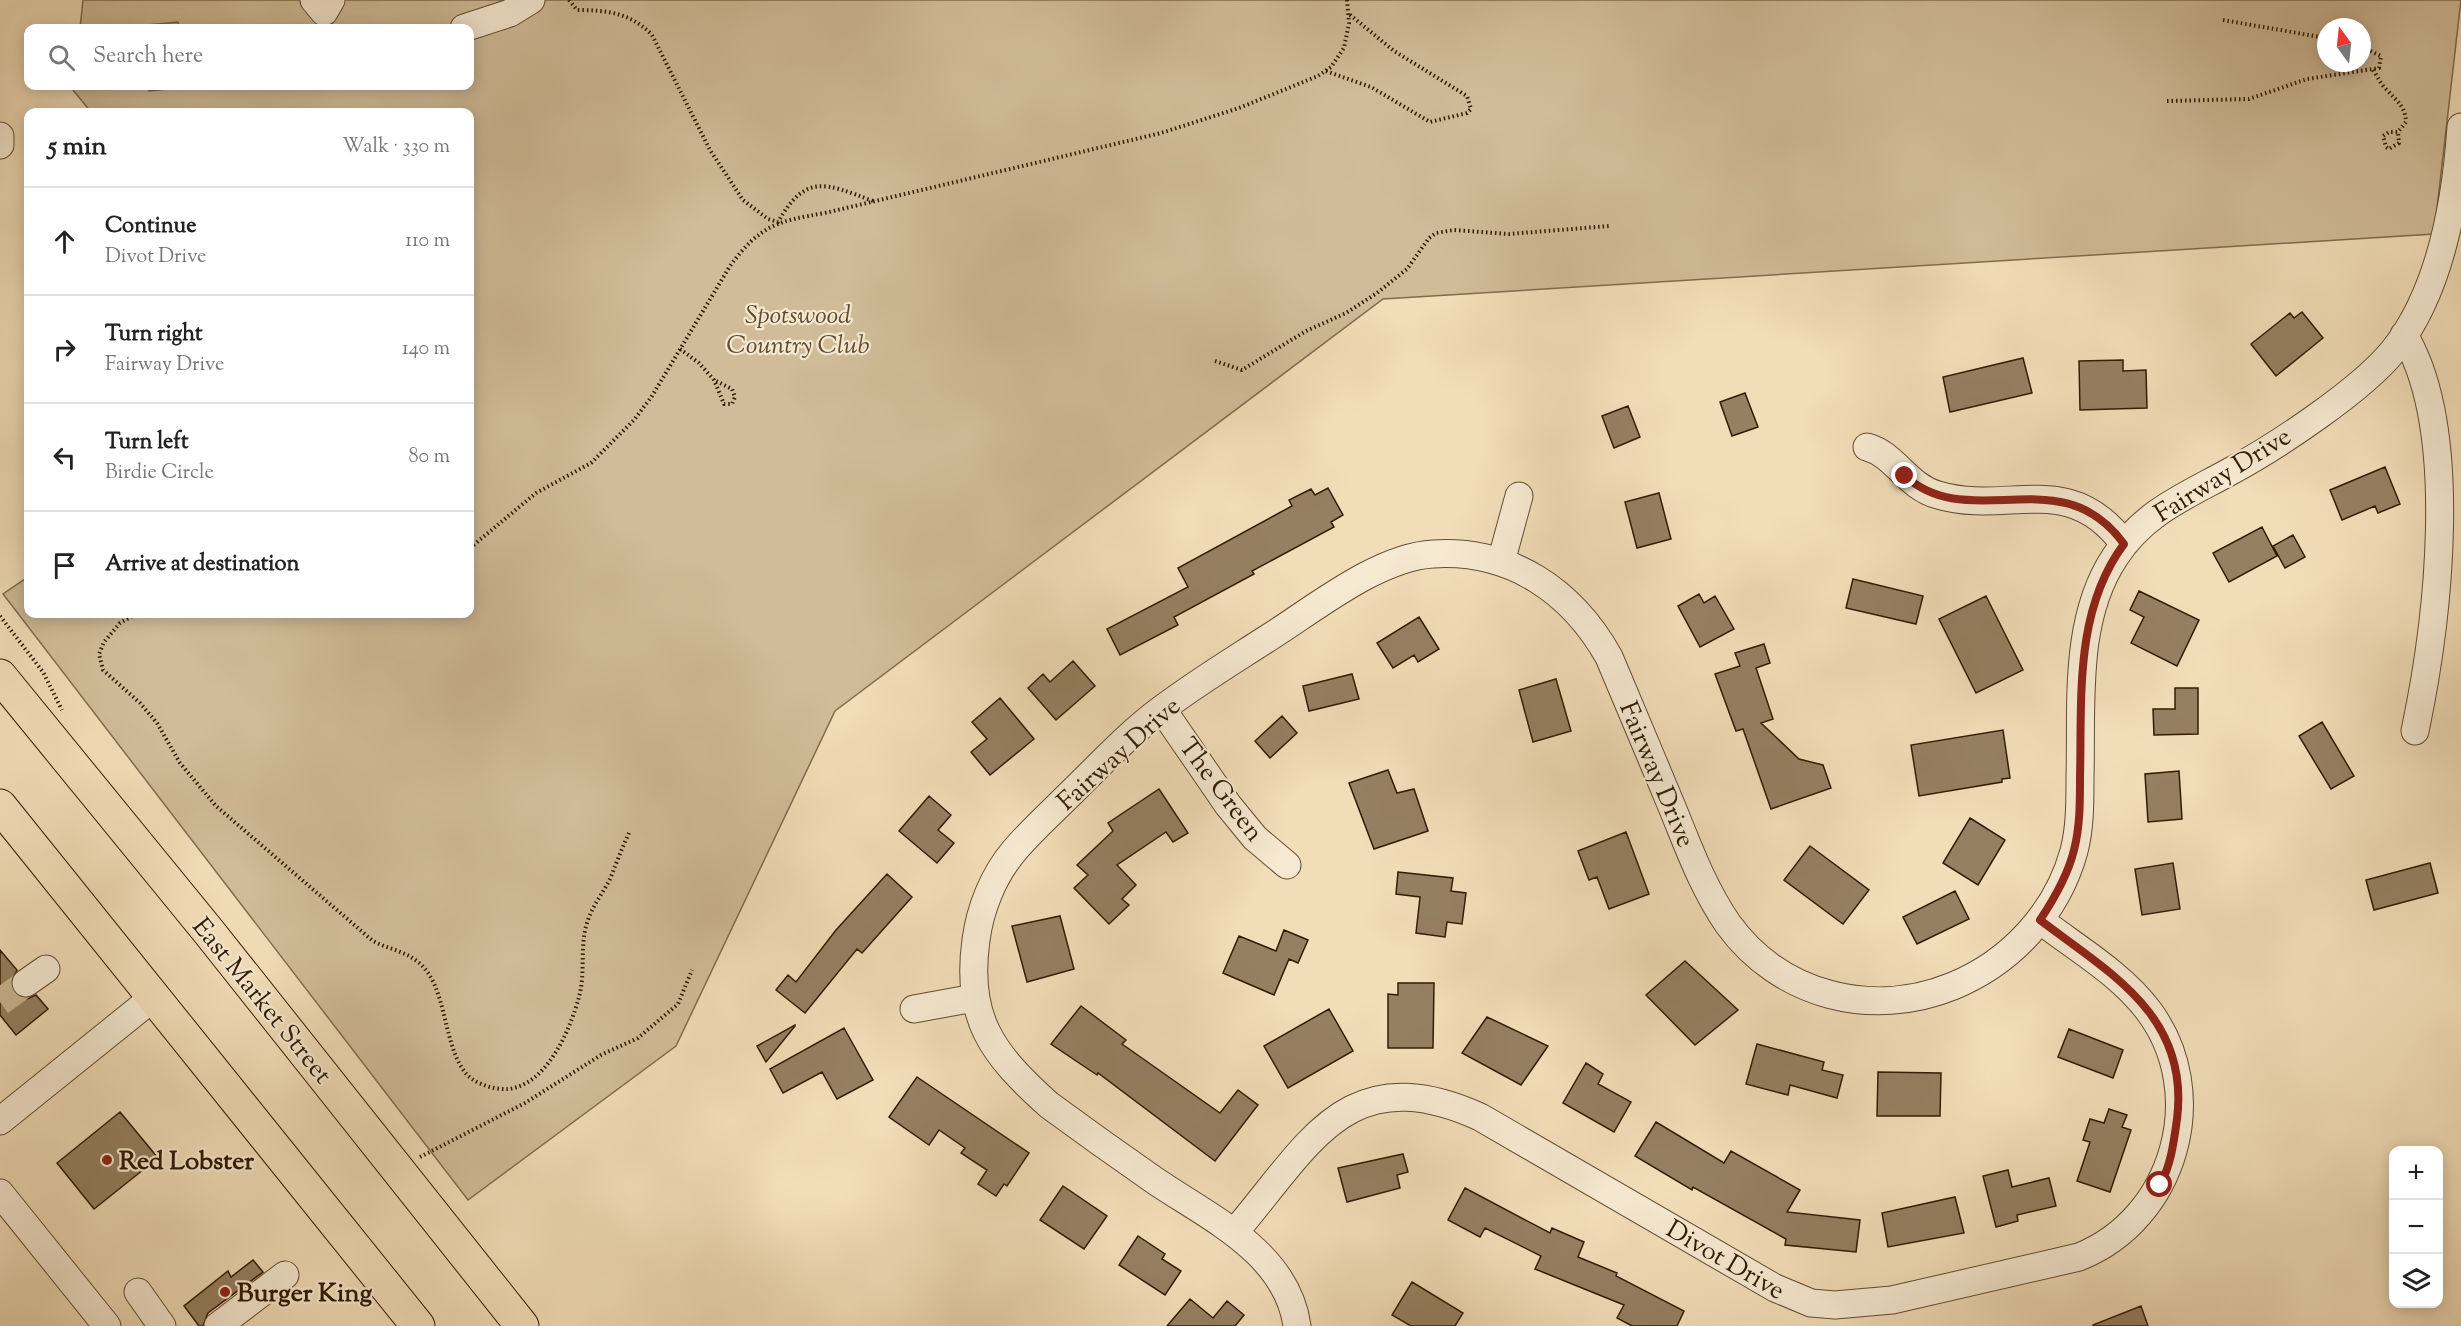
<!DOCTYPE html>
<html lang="en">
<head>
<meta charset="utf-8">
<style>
  body { margin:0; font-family:"Sorts Mill Goudy",serif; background:#f6f6f6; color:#222 }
  .controls { position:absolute; right:18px; bottom:18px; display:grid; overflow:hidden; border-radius:12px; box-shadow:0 3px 15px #0003 }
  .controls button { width:54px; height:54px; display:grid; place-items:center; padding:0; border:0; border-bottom:2px solid #e0e0e0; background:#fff; color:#222; font:30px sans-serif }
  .compass { position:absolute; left:2317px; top:18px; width:54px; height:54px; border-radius:50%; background:#fff; box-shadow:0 3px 15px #0003; rotate:345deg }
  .stop { position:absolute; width:18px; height:18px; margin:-14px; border:4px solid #8f2418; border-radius:50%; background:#fff }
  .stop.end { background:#8f2418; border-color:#fff; box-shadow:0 2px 6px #0008 }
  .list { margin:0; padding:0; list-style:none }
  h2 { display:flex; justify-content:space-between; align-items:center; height:78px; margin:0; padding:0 24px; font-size:26px }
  h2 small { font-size:20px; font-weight:400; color:#767676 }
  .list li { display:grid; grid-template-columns:39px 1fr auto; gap:18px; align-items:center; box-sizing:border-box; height:108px; padding:0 24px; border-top:2px solid #e0e0e0 }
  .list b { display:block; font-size:22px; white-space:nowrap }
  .list p { margin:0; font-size:20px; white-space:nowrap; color:#767676 }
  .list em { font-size:20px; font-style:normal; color:#767676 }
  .icon { flex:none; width:33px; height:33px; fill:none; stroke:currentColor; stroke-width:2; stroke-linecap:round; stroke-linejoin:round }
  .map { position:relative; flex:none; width:2461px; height:1326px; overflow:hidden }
  .search { position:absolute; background:#fff; box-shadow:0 3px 15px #0003; left:24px; top:24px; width:450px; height:66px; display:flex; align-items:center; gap:15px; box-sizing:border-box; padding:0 21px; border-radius:12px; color:#767676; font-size:22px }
  .panel { position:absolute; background:#fff; box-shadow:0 3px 15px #0003; left:24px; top:108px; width:450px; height:510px; border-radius:12px }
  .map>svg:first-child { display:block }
</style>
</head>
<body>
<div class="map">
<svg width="2461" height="1326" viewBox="0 0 2461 1326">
  <rect width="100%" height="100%" fill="#f1ddb8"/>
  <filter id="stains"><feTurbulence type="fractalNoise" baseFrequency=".00333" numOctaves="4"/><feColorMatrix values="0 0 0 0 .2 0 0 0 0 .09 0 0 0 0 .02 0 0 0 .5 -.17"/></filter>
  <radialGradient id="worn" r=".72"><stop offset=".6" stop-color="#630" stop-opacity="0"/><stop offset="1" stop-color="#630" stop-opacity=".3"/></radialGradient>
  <path fill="#d0bc99" stroke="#806c4e" stroke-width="1.5" fill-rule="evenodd" d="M83,0h2378l-27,234 -1051,65 -548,412 -159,335 -208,154 -465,-606 25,-17v37h442v-502h-379l-18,-22v-4h397v-58h-390zM2326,27h36v36h-36z"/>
  <path fill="#b09b7a" stroke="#7d684a" stroke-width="1.5" d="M178,22l1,6h-64z
    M149,86h48l-48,5z"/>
  <path fill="#958061" stroke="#311c03" stroke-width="1.5" d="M2302,312l21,26 -47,38 -25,-32 39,-31 4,5z
    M2023,358l9,35 -82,19 -7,-35z
    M2123,360v11l23,-1 1,38 -67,2 -1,-49z
    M1745,393l13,34 -26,9 -12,-34z
    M1628,406l12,31 -26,11 -12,-32z
    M2385,467l15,37 -22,9 -3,-7 -33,14 -12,-30z
    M1328,488l15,27 -12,7 3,5 -82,44 2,3 -80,43 4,8 -58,30 -13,-26 81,-42 -10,-19 114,-62 -3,-6 22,-11 4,6z
    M1659,493l12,46 -34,9 -12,-46z
    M2262,527l15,29 -48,26 -16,-29z
    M2293,535l12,22 -20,11 -12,-22z
    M1853,579l70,17 -7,28 -70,-16z
    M2139,591l60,29 -22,46 -46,-23 13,-26 -14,-7z
    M1699,594l5,9 11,-7 19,33 -34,18 -22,-41z
    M1986,596l37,74 -47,23 -37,-74z
    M1419,617l20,32 -21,13 -4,-7 -21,13 -16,-25z
    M1764,644l6,19 -14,5 17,51 -12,4 38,36 24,6 8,23 -60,21 -28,-80 -7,2 -21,-57 25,-8 -5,-13z
    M1073,661l22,25 -39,34 -28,-32 15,-14 7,8z
    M1352,674l7,25 -50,12 -6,-25z
    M1556,679l15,52 -38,11 -14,-52z
    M2175,688h23v46l-44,1 -1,-26h22z
    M1000,698l34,41 -44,36 -19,-23 16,-13 -15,-17z
    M1282,716l15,17 -27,25 -15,-17z
    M2322,722l32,54 -23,13 -32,-53z
    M2003,730l7,48 -8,1v3l-83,14 -8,-51z
    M1388,770l9,23 17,-4 14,42 -54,18 -25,-66z
    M2179,771l3,48 -34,3 -3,-48z
    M1159,789l29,44 -15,9 -7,-10 -49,33 19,20 -14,14 7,6 -20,19 -35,-36 14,-13 -11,-10 36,-34 -5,-8z
    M929,796l22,19 -13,15 16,13 -17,20 -38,-32z
    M1970,818l35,22 -27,45 -35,-22z
    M1626,832l23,62 -40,15 -12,-32 -8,3 -11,-29z
    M1810,846l59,44 -26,34 -59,-44z
    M2173,863l7,46 -38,6 -7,-46z
    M2430,863l8,30 -64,17 -8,-30z
    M1398,872l55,6 -2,13 15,2 -4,31 -15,-2 -2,15 -29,-4 4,-36 -24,-3z
    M887,874l25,23 -50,56 -5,-4 -52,64 -29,-23 12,-15 8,7 40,-52z
    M1955,891l14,28 -52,25 -14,-27z
    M1060,916l14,53 -47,13 -15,-56z
    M1284,930l24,10 -10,23 -9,-4 -15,36 -51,-22 16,-37 37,15z
    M0,950l17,20 -7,14 4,8 13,7 9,-4 12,14 -32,26 -16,-20z
    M1685,961l53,49 -43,35 -49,-50z
    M1398,983h36l-1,65h-45v-54l10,1z
    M1081,1006l45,34 -4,4 98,69 18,-23 20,15 -43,56 -117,-88 -1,2 -46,-31z
    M1329,1009l24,42 -65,37 -24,-42z
    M1487,1017l61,29 -27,39 -59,-32z
    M795,1025v1l-29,36 -9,-16z
    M844,1028l29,52 -36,19 -15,-27 -39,21 -13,-24z
    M2069,1029l54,21 -10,28 -55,-21z
    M1757,1044l67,18 -2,8 21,5 -6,23 -47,-13 -2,10 -42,-11z
    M1586,1063l17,11 -5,10 33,18 -17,30 -51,-29z
    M1878,1072l63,1 -1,43h-63z
    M917,1077l112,76 -22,33 -3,-2 -8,12 -18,-12 9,-14 -26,-17 4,-5 -26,-18 -10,15 -40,-28z
    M2109,1109l18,6 -5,12 9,3 -21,62 -33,-11 13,-39 -7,-2 7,-21 14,4z
    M120,1112l38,46 -64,51 -37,-46z
    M1656,1122l68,41 7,-12 69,39 -13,22 73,8 -4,32 -71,-7 1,-6 -93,-52 -1,3 -57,-34z
    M1403,1154l5,18 -11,3 3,13 -53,14 -9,-34z
    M2008,1170l4,17 37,-9 7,28 -39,9 1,6 -22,6 -13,-51z
    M1063,1186l44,30 -23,33 -44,-29z
    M1465,1188l85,45 2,-5 32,14 -6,15 39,16 -1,3 68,35 -7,15h-45l-15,-8 7,-13 -89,-36 6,-13 -56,-28 -5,9 -32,-17z
    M1955,1197l9,36 -76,14 -6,-34z
    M1138,1236l27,18 -3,5 19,12 -16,24 -46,-30z
    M253,1260l10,12 -55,41 -5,13h-4l-15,-20 44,-35 3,6z
    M1412,1282l51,31 -8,13h-44l-19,-11z
    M1190,1299l23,19 14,-17 17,14 -9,11h-68z
    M2141,1306l7,20h-55v-1z"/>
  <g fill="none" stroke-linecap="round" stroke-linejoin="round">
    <path stroke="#cbb694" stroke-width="27" stroke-dasharray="27 14" stroke-linecap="butt" d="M0,1002l26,-19"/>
    <defs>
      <path id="minor" d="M314,0l10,12 7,-12
        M464,28l46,-15 21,-13
        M0,136v9
        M2404,335c57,95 34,287 11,396
        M1867,447c29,8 39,39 71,48 70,21 131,-26 186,49
        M1501,562l18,-66
        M1162,709l66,96 27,33 32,27
        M26,983l20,-14
        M914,1009l60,-11
        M0,1121l154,-124
        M0,1193l107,133
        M1234,1233c76,-89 113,-176 246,-116l295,171 36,15 24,2 57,-5 187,-43c96,-38 132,-164 69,-247 -28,-37 -72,-62 -108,-90
        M138,1292l24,34
        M218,1326l67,-51
        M1297,1326c-10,-74 -89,-109 -143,-146 -36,-25 -71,-50 -105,-75 -57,-51 -84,-87 -73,-165 4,-31 17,-64 38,-89 16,-19 36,-37 54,-55 31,-30 60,-62 94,-87 33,-25 69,-47 103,-69 47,-29 112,-83 168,-86 78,-5 139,37 176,103 21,49 42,100 63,150 16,39 31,81 56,117 52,72 144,95 225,62 58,-24 104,-73 121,-135 6,-23 6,-48 6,-73 2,-73 -7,-158 35,-221 29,-45 71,-61 116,-86 46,-25 131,-81 163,-121 47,-60 62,-149 67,-223"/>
      <path id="highway" d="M0,676l209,256 313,394
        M0,806l418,520"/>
    </defs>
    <use href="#minor" stroke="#614c30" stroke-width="29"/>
    <use href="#highway" stroke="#311c03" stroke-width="35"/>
    <path stroke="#311c03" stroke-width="4" stroke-dasharray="1.5 3" stroke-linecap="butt" d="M569,0l8,10c30,0 54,3 75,25l58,115 33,50 25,19 10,3c28,-49 47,-39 95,-21
      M2223,20l103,18
      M2373,70c5,7 8,15 14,20 10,12 18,15 19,32l-8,10h-9l-6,4 3,11 3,2 10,-6 -1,-11
      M1326,71l45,16 59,35 37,-9 4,-4 -4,-13 -73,-45 -45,-37
      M2167,101l82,-2 58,-20 72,-11 2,-12 -19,-9
      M680,349l19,14 15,17 10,24h8l3,-7 -3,-8 -18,-9
      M1215,361l27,9 64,-39 40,-18 31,-20 30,-24 22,-31 7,-5 18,-3 55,4 100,-8
      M470,548l66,-55 55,-30 43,-43 18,-24 78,-130c30,-41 48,-45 95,-53l336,-80 78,-25 79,-32 13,-9 13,-19 5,-25 -2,-23
      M136,614l-16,9 -16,19 -5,12 4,16 37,33 17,20 23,40 36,43 157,135c15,8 32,10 45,21 29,23 24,78 46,109 8,12 29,19 44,18 39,-4 62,-59 71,-92 7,-25 0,-53 9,-77 5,-15 15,-27 22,-41 6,-15 12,-31 19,-46
      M0,616l43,56 19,38
      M420,1157l105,-54 76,-48 37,-17 40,-34 14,-34"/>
    <use href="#minor" stroke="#f6e9d1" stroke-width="27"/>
    <use href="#highway" stroke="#f1ddb8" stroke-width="33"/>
  </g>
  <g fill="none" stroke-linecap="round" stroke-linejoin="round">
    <path stroke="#8f2418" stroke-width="8" d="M1905,476c66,59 156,-19 219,68 -50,67 -42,154 -44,234 0,24 0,49 -6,72 -6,25 -20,49 -34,70 70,53 150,96 137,199 -3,22 -6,46 -17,66"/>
  </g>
  <g fill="#8f2418" stroke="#f6e9d1" stroke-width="2">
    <circle cx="107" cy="1160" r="6"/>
    <circle cx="225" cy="1292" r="6"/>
  </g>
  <g text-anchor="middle" stroke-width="4.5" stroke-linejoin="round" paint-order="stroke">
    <g font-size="26" font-style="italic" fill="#614c30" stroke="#f6e9d1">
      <text x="798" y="323">Spotswood<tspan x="798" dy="30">Country Club</tspan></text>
    </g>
    <g font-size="26" fill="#311c03" stroke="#f6e9d1">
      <text transform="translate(2222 474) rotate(-32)" y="9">Fairway Drive</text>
      <text transform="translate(1118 753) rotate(-42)" y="9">Fairway Drive</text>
      <text transform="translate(1658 774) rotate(67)" y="9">Fairway Drive</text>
      <text transform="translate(1222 789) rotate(53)" y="9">The Green</text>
      <text transform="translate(263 1000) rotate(51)" y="9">East Market Street</text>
      <text transform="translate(1726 1259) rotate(30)" y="9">Divot Drive</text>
    </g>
    <g font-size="26" font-weight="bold" fill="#311c03" stroke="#f6e9d1" text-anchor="start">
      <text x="119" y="1169">Red Lobster</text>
      <text x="237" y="1301">Burger King</text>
    </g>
  </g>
  <rect width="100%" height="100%" filter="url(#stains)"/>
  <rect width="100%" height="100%" fill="url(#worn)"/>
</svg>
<div class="controls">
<button>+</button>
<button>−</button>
<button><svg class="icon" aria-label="layers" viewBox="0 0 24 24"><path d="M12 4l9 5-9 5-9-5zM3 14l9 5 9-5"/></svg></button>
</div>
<svg class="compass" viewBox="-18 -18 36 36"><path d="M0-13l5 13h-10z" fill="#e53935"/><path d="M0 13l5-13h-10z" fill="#767676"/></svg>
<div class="stop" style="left:2160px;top:1185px"></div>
<div class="stop end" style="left:1905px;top:476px"></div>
<div class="search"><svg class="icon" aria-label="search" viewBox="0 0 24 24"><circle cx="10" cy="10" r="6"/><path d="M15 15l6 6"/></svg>Search here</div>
<section class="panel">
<h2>5 min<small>Walk · 330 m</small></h2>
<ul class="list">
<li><svg class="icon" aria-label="ahead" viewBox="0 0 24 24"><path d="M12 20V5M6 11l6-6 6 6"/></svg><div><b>Continue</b><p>Divot Drive</p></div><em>110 m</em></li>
<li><svg class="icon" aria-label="right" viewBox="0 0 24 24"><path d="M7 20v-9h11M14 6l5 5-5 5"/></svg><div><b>Turn right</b><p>Fairway Drive</p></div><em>140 m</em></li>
<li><svg class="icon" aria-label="left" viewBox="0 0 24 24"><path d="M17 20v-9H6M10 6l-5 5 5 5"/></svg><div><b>Turn left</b><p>Birdie Circle</p></div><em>80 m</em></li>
<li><svg class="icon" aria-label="arrive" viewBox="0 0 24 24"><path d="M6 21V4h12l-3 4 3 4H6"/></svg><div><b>Arrive at destination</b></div></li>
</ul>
</section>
</div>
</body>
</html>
